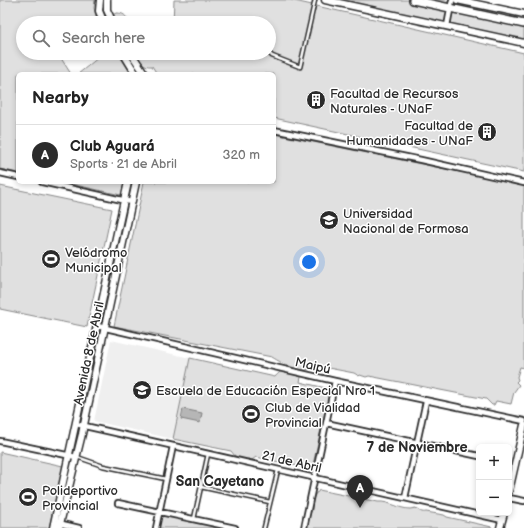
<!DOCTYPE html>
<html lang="en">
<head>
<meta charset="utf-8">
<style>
  body { margin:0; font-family:"Balsamiq Sans",sans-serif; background:#f2f2f2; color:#222 }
  .controls { position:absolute; right:12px; bottom:12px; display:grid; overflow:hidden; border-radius:6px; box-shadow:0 2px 6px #0003 }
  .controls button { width:36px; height:36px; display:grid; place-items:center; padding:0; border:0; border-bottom:1px solid #e0e0e0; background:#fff; color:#222; font:20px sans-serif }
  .you { position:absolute; left:309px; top:262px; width:14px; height:14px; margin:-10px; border:3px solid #fff; border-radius:50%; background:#1a73e8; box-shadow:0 0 0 6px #1a73e833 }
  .badge { display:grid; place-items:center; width:26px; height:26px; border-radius:50%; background:#2b2b2b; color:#fff; font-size:13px; font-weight:700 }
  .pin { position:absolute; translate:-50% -33px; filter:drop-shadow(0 1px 2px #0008) }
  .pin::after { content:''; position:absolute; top:21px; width:14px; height:12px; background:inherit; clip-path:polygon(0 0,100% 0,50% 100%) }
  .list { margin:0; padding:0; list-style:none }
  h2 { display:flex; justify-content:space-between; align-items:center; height:52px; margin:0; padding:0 16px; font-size:17px }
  h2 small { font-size:13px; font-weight:400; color:#767676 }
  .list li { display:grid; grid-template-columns:26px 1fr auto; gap:12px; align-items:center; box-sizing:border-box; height:60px; padding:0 16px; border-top:1px solid #e0e0e0 }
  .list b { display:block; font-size:15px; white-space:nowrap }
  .list p { margin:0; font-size:13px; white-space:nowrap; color:#767676 }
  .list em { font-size:13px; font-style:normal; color:#767676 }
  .icon { flex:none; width:22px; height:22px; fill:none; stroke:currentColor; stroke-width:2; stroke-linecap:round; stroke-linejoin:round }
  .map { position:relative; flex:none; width:524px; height:528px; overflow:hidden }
  .search { position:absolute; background:#fff; box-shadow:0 2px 6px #0003; left:16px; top:16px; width:260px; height:44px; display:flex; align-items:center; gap:10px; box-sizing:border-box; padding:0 14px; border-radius:22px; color:#767676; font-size:15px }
  .panel { position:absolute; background:#fff; box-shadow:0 2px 6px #0003; left:16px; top:72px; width:260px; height:112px; border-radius:6px }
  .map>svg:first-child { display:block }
</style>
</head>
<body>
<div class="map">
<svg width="524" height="528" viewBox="0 0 524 528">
  <rect width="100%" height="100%" fill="#fff"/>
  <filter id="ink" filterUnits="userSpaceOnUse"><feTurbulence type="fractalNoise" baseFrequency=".025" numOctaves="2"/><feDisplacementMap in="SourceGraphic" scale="8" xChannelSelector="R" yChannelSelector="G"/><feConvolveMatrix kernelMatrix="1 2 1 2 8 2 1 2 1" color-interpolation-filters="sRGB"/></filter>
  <g filter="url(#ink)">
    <path fill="#efefef" d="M111,340l79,18 -17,81 -79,-18z"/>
    <path fill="#e0e0e0" stroke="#868686" d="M0,0h95l-1,8 3,13 -3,2h-71v30h38l-2,2 12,19h-53v99l-18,-4z
      M174,0h116l234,53v119l-250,-54v-44h-117l-5,-8c-10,1 -11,-6 -17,-11v-2h134v-30h-96z
      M337,0h109l78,17v23z
      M116,13c7,0 11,2 12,10h-12l-3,-5v-3z
      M104,53h14l13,21h-53z
      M274,134l250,51v183l-4,-1 -3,10 1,3 -2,2 3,3 -5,7 -3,12 -15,-3 -2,4h-2l-6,-6 -117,-23 -3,1 -6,-2 -1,1 -5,-3 -36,-7c-13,10 -35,-2 -46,-9l-158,-31 30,-144h130z
      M62,182h62l-3,13z
      M0,186l112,23 -25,118 -87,-18z
      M190,358l85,19c3,-4 6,-5 9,-9l8,5 8,2 1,2 -1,5 30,7 -18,80 -56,-12 -4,3 -3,-1 -7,2 -7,-5 -4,-5 -58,-12z
      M0,452l63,14 -14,62h-49z
      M319,490l59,12c11,-1 21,7 32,7 2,0 4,-1 6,-1 3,3 6,5 10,4l18,3 3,2 45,10v1h-185l3,-14 2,-4 1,-11 3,-6 2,-1z
      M162,514l62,14h-65z"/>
    <path fill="#b6b6b6" stroke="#7e7e7e" d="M183,409l19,4 -2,10 -19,-4z"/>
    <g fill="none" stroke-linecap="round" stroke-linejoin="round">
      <defs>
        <path id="lane" d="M269,53l3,3 28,11 15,-67
          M77,457l26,9 63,13
          M201,487l69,15
          M194,519l14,-65
          M264,528l14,-58"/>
        <path id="street" d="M447,26l5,-26
          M274,130l147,30 103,23
          M0,173l18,4
          M42,182l89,20
          M97,326l238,55 189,40
          M326,423l153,33
          M76,424l426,96
          M0,441l76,16
          M405,498l21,-97
          M509,498l15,3
          M118,503l117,25
          M58,523l21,5
          M156,528l17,-82
          M304,528l31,-147"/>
        <path id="secondary" d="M100,0l-1,11 5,12
          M107,0v10l6,13
          M325,0l199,43
          M457,0l67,14
          M123,53l13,21
          M131,53l14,21
          M509,491l15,-66
          M53,528l75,-346
          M59,528l23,-94 54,-252
          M500,528l4,-15"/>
        <path id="primary" d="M413,0l111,24"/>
      </defs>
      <use href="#lane" stroke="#2b2b2b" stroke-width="5.5"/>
      <use href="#street" stroke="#2b2b2b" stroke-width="8"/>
      <use href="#secondary" stroke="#2b2b2b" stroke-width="9"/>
      <use href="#primary" stroke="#2b2b2b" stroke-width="10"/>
      <use href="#lane" stroke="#fff" stroke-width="2.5"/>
      <use href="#street" stroke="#fff" stroke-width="4.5"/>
      <use href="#secondary" stroke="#fff" stroke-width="6"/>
      <use href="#primary" stroke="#fff" stroke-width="7"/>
    </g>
  </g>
  <defs>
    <symbol id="building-disc" viewBox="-11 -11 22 22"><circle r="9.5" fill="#2b2b2b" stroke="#fff"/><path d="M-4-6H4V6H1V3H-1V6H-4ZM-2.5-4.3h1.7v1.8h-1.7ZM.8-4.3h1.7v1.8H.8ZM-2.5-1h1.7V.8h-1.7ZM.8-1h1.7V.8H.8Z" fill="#fff"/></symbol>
    <symbol id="university-disc" viewBox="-11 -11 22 22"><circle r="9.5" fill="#2b2b2b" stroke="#fff"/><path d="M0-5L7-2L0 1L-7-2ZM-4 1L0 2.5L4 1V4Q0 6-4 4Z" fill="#fff"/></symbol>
    <symbol id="stadium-disc" viewBox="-11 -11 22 22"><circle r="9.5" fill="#2b2b2b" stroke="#fff"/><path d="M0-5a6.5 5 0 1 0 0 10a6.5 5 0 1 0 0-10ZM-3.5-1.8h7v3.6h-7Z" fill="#fff"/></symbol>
    <symbol id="school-disc" viewBox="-11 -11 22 22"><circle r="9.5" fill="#2b2b2b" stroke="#fff"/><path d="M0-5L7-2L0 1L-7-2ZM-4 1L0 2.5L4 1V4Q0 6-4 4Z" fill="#fff"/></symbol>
  </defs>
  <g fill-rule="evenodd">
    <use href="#building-disc" x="305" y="89" width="22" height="22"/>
    <use href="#building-disc" x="476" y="121" width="22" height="22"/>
    <use href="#university-disc" x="318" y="209" width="22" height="22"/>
    <use href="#stadium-disc" x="40" y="248" width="22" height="22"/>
    <use href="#school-disc" x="131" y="379" width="22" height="22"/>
    <use href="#stadium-disc" x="240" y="403" width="22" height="22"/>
    <use href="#stadium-disc" x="17" y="486" width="22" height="22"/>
  </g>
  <g text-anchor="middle" stroke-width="3" stroke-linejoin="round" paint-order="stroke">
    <g font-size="13" fill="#2b2b2b" stroke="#fff" text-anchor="start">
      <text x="330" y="98">Facultad de Recursos<tspan x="330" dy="15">Naturales - UNaF</tspan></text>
      <text x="473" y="130" text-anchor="end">Facultad de<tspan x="473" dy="15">Humanidades - UNaF</tspan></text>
      <text x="343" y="218">Universidad<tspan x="343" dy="15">Nacional de Formosa</tspan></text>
      <text x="65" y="257">Velódromo<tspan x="65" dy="15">Municipal</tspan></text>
      <text x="156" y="395">Escuela de Educación Especial Nro 1</text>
      <text x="265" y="412">Club de Vialidad<tspan x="265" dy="15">Provincial</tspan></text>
      <text x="42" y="495">Polideportivo<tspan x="42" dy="15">Provincial</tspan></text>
    </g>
    <g font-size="13" fill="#2b2b2b" stroke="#fff">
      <text transform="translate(88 353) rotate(-78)" y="5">Avenida 8 de Abril</text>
      <text transform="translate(313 365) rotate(13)" y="5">Maipú</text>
      <text transform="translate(292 461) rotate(13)" y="5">21 de Abril</text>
    </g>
    <g font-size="14" font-weight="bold" fill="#2b2b2b" stroke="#fff">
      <text x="417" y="452">7 de Noviembre</text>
      <text x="220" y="486">San Cayetano</text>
    </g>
  </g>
</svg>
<div class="controls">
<button>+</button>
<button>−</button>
</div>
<div class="you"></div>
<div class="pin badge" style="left:360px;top:508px">A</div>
<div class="search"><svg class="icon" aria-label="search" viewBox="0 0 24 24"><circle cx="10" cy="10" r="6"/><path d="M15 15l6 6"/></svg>Search here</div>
<section class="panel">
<h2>Nearby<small></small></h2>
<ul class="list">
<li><span class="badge">A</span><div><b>Club Aguará</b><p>Sports · 21 de Abril</p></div><em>320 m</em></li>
</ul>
</section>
</div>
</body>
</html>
